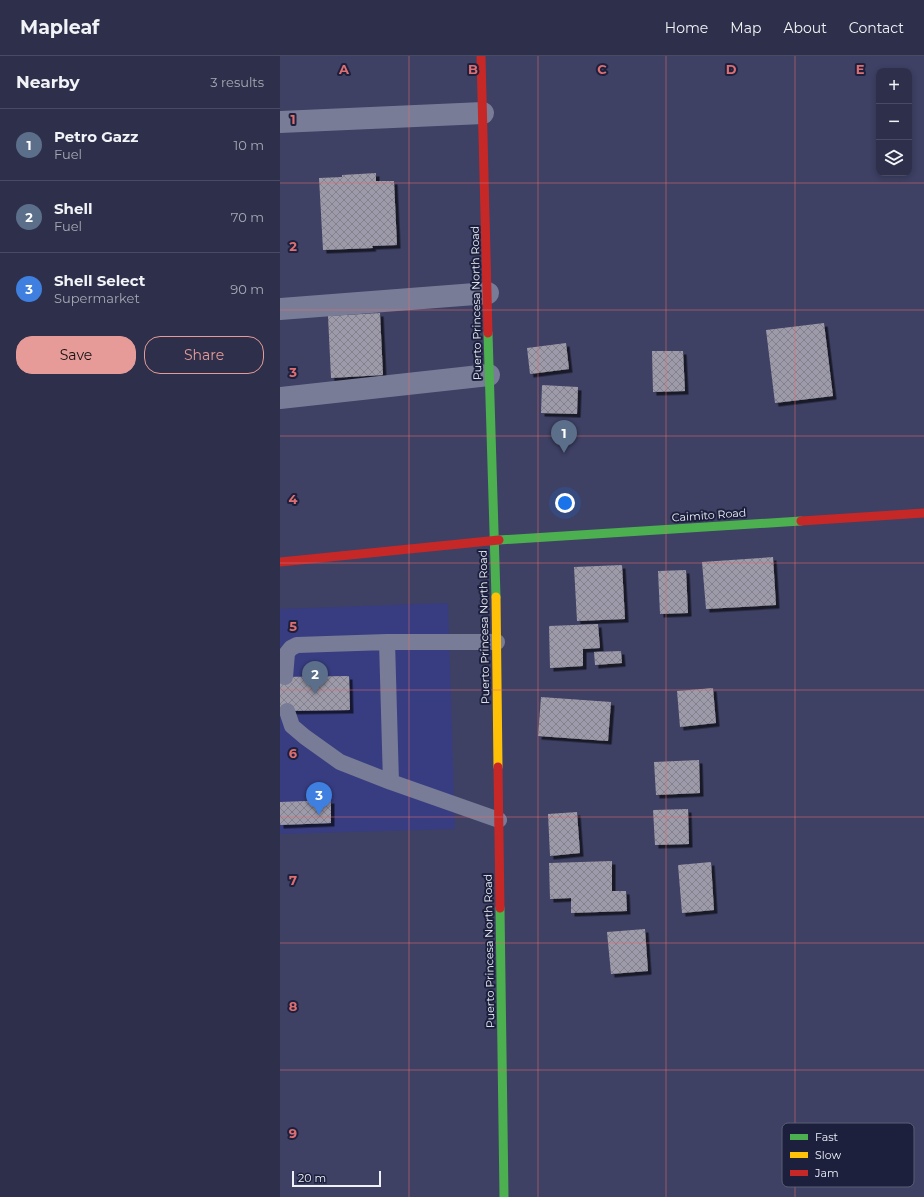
<!DOCTYPE html>
<html lang="en">
<head>
<meta charset="utf-8">
<style>
  body { margin:0; font-family:Montserrat,sans-serif; background:#363852; color:#f1f3f6 }
  .controls { position:absolute; right:12px; top:12px; display:grid; overflow:hidden; border-radius:8px; box-shadow:0 2px 6px #0003 }
  .controls button { width:36px; height:36px; display:grid; place-items:center; padding:0; border:0; border-bottom:1px solid #494b63; background:#2e304b; color:#f1f3f6; font:20px sans-serif }
  .scale { position:absolute; left:12px; bottom:10px; width:89px; box-sizing:border-box; padding-left:4px; border:2px solid #eff1f9; border-top:0; font-size:11px; line-height:14px; white-space:nowrap; color:#eff1f9; -webkit-text-stroke:3px #1c203d; paint-order:stroke }
  .you { position:absolute; left:285px; top:447px; width:14px; height:14px; margin:-10px; border:3px solid #fff; border-radius:50%; background:#1a73e8; box-shadow:0 0 0 6px #1a73e833 }
  .badge { display:grid; place-items:center; width:26px; height:26px; border-radius:50%; background:#e69b98; color:#fff; font-size:13px; font-weight:700 }
  .pin { position:absolute; translate:-50% -33px; filter:drop-shadow(0 1px 2px #0008) }
  .pin::after { content:''; position:absolute; top:21px; width:14px; height:12px; background:inherit; clip-path:polygon(0 0,100% 0,50% 100%) }
  .list { margin:0; padding:0; list-style:none }
  h2 { display:flex; justify-content:space-between; align-items:center; height:52px; margin:0; padding:0 16px; font-size:17px }
  h2 small { font-size:13px; font-weight:400; color:#a7a9b5 }
  .list li { display:grid; grid-template-columns:26px 1fr auto; gap:12px; align-items:center; box-sizing:border-box; height:72px; padding:0 16px; border-top:1px solid #494b63 }
  .list b { display:block; font-size:15px; white-space:nowrap }
  .list p { margin:0; font-size:13px; white-space:nowrap; color:#a7a9b5 }
  .list em { font-size:13px; font-style:normal; color:#a7a9b5 }
  .actions { display:flex; gap:8px; padding:12px 16px }
  .actions a { flex:1; padding:9px 0; border:1px solid #e69b98; border-radius:16px; text-align:center; font-size:14px; color:#e69b98 }
  .actions .main { background:#e69b98; color:#111 }
  .icon { flex:none; width:22px; height:22px; fill:none; stroke:currentColor; stroke-width:2; stroke-linecap:round; stroke-linejoin:round }
  .map { position:relative; flex:none; width:644px; height:1141px; overflow:hidden }
  header { display:flex; align-items:center; gap:24px; box-sizing:border-box; height:56px; padding:0 20px; background:#2e304b; border-bottom:1px solid #494b63 }
  header strong { font-size:19px }
  nav { display:flex; gap:22px; margin-inline-start:auto; font-size:14px }
  main { display:flex }
  aside { flex:1; background:#2e304b }
  .map>svg:first-child { display:block }
</style>
</head>
<body>
<header>
<strong>Mapleaf</strong>
<nav><a>Home</a><a>Map</a><a>About</a><a>Contact</a></nav>
</header>
<main>
<aside>
<h2>Nearby<small>3 results</small></h2>
<ul class="list">
<li><span class="badge" style="background:#5c6f8a">1</span><div><b>Petro Gazz</b><p>Fuel</p></div><em>10 m</em></li>
<li><span class="badge" style="background:#5c6f8a">2</span><div><b>Shell</b><p>Fuel</p></div><em>70 m</em></li>
<li><span class="badge" style="background:#3f7fe0">3</span><div><b>Shell Select</b><p>Supermarket</p></div><em>90 m</em></li>
</ul>
<div class="actions"><a class="main">Save</a><a>Share</a></div>
</aside>
<div class="map">
<svg width="644" height="1141" viewBox="0 0 644 1141">
  <defs>
    <pattern id="building-cross-hatch" width="8" height="8" patternUnits="userSpaceOnUse"><rect width="8" height="8" fill="#9d9aa9"/><path d="M0 0l8 8M0 8l8-8" fill="none" stroke="#84818d"/></pattern>
    <filter id="shadow"><feDropShadow dx="3.5" dy="3.5" stdDeviation="0" flood-color="#0009"/></filter>
  </defs>
  <rect width="100%" height="100%" fill="#3e4064"/>
  <path fill="#373d80" d="M168,547l7,226 -175,5v-225z"/>
  <path fill="url(#building-cross-hatch)" filter="url(#shadow)" d="M96,117v8h18l3,64 -25,1 1,2 -50,2 -4,-72 23,-1v-2z
    M100,257l3,62 -52,3 -3,-62z
    M544,267l9,73 -58,7 -9,-73z
    M286,287l3,26 -39,5 -3,-26z
    M372,295h31l2,40 -32,1z
    M262,329l36,2 -1,27 -36,-1z
    M493,501l3,48 -70,4 -4,-47z
    M342,509l3,54 -48,2 -3,-54z
    M406,514l2,43 -28,1 -2,-43z
    M318,568l2,24 -17,1v17l-33,2 -1,-42z
    M341,595l1,12 -27,2 -1,-13z
    M69,620l1,34 -70,1v-34z
    M433,632l3,35 -36,4 -3,-36z
    M261,641l70,5 -3,39 -70,-5z
    M419,704l1,33 -44,2 -2,-33z
    M51,744v23l-51,2v-23z
    M408,753l1,35 -34,1 -2,-35z
    M297,756l3,41 -30,3 -2,-42z
    M332,805v30h14l1,20 -56,2v-15l-21,1 -1,-36z
    M431,806l3,48 -32,3 -4,-48z
    M365,873l3,42 -37,3 -4,-42z"/>
  <g fill="none" stroke-linecap="round" stroke-linejoin="round">
    <path stroke="#797c97" stroke-width="16" d="M107,586l4,140
      M5,621l2,-24 4,-5 6,-3 90,-3h110
      M7,655l5,15 13,11 35,25 51,20 108,38"/>
    <path stroke="#797c97" stroke-width="22" d="M0,66l203,-9
      M0,253l208,-16
      M0,342l209,-23"/>
    <path stroke="#4caf50" stroke-width="9" d="M208,277l8,264
      M219,484l302,-19
      M220,852l4,289"/>
    <path stroke="#ffc107" stroke-width="9" d="M216,541l2,170"/>
    <path stroke="#c62828" stroke-width="9" d="M201,0l7,277
      M521,465l123,-8
      M0,506l219,-22
      M218,711l2,141"/>
  </g>
  <path fill="none" stroke="#df6e71" stroke-width="1" stroke-opacity="0.55" d="M129,0v1141M258,0v1141M386,0v1141M515,0v1141M0,127h644M0,254h644M0,380h644M0,507h644M0,634h644M0,761h644M0,887h644M0,1014h644"/>
  <g text-anchor="middle" stroke-width="4" stroke-linejoin="round" paint-order="stroke">
    <g font-size="11" fill="#eff1f9" stroke="#1c203d">
      <text transform="translate(196 247) rotate(-91)" y="4">Puerto Princesa North Road</text>
      <text transform="translate(429 459) rotate(-4)" y="4">Caimito Road</text>
      <text transform="translate(204 571) rotate(-91)" y="4">Puerto Princesa North Road</text>
      <text transform="translate(209 895) rotate(-91)" y="4">Puerto Princesa North Road</text>
    </g>
  </g>
  <rect x="502" y="1067" width="132" height="64" rx="6" fill="#1c203d" stroke="#5b5f75" stroke-width="1"/>
  <rect x="510" y="1078" width="18" height="6" fill="#4caf50"/>
  <rect x="510" y="1096" width="18" height="6" fill="#ffc107"/>
  <rect x="510" y="1114" width="18" height="6" fill="#c62828"/>
  <g font-size="11" fill="#eff1f9">
    <text x="535" y="1085">Fast</text>
    <text x="535" y="1103">Slow</text>
    <text x="535" y="1121">Jam</text>
  </g>
  <g font-size="13" text-anchor="middle" font-weight="bold" fill="#df6e71" stroke="#1c203d" stroke-width="4" stroke-linejoin="round" paint-order="stroke">
    <text x="64" y="18">A</text>
    <text x="193" y="18">B</text>
    <text x="322" y="18">C</text>
    <text x="451" y="18">D</text>
    <text x="580" y="18">E</text>
    <text x="13" y="68">1</text>
    <text x="13" y="195">2</text>
    <text x="13" y="321">3</text>
    <text x="13" y="448">4</text>
    <text x="13" y="575">5</text>
    <text x="13" y="702">6</text>
    <text x="13" y="829">7</text>
    <text x="13" y="955">8</text>
    <text x="13" y="1082">9</text>
  </g>
</svg>
<div class="controls">
<button>+</button>
<button>−</button>
<button><svg class="icon" aria-label="layers" viewBox="0 0 24 24"><path d="M12 4l9 5-9 5-9-5zM3 14l9 5 9-5"/></svg></button>
</div>
<div class="scale">20 m</div>
<div class="you"></div>
<div class="pin badge" style="left:284px;top:397px;background:#5c6f8a">1</div>
<div class="pin badge" style="left:35px;top:638px;background:#5c6f8a">2</div>
<div class="pin badge" style="left:39px;top:759px;background:#3f7fe0">3</div>
</div>
</main>
</body>
</html>
